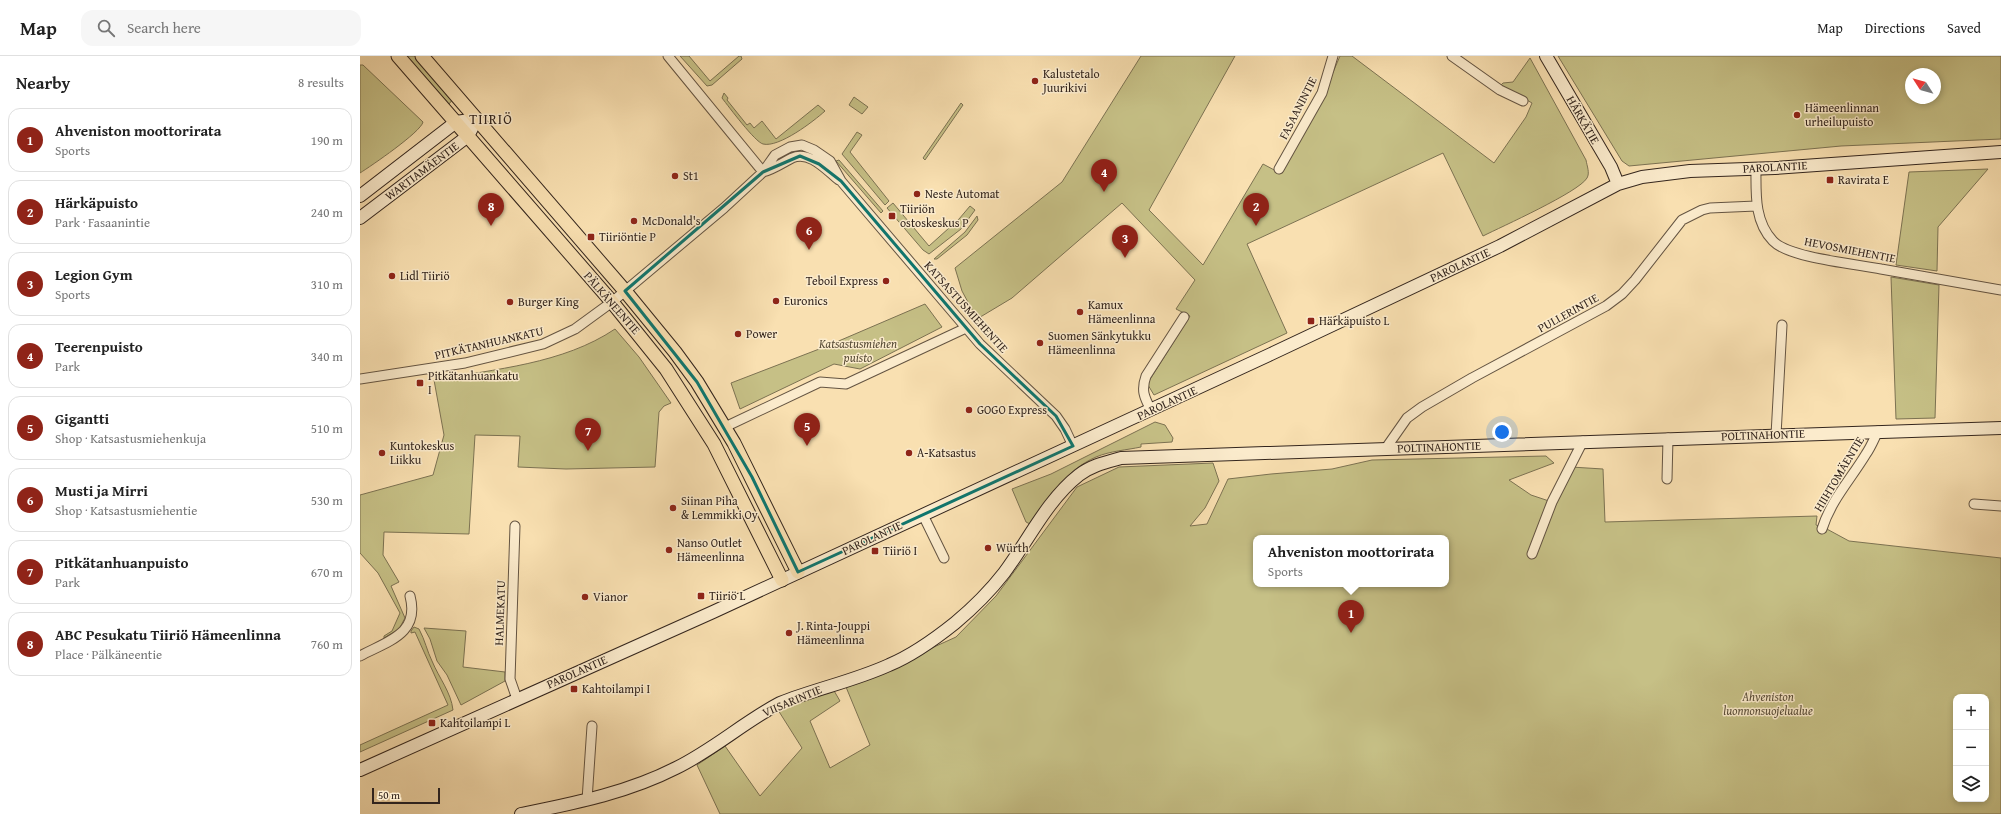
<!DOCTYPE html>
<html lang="en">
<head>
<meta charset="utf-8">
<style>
  body { margin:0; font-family:"Gentium Book Plus",serif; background:#f6f6f6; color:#222 }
  .controls { position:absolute; right:12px; bottom:12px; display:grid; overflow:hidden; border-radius:8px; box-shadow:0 2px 6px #0003 }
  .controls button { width:36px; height:36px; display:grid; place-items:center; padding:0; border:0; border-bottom:1px solid #e0e0e0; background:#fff; color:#222; font:20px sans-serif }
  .compass { position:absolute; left:1545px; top:12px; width:36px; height:36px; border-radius:50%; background:#fff; box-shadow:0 2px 6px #0003; rotate:306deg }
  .scale { position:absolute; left:12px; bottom:10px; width:68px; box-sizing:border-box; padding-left:4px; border:2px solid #33251d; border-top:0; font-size:11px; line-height:14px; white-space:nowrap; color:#33251d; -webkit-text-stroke:3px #fbebcc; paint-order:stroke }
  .you { position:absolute; left:1142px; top:376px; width:14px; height:14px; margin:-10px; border:3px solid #fff; border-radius:50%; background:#1a73e8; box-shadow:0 0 0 6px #1a73e833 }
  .badge { display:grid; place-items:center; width:26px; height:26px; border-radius:50%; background:#8f2418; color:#fff; font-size:13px; font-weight:700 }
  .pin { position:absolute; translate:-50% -33px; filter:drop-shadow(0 1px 2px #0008) }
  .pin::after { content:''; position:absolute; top:21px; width:14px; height:12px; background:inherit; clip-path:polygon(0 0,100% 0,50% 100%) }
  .popup { position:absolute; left:893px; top:479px; width:196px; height:52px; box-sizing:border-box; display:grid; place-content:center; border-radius:8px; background:#fff; filter:drop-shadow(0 1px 3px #0005); font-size:13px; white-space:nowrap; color:#767676 }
  .popup b { font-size:15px; color:#222 }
  .popup::after { content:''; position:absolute; left:50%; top:100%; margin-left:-8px; border:8px solid transparent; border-top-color:#fff }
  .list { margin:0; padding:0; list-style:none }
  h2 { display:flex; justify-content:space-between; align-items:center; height:52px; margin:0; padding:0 16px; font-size:17px }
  h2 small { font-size:13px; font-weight:400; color:#767676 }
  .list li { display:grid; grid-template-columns:26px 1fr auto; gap:12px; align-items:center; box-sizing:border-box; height:64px; margin:0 8px 8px; padding:0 8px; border:1px solid #e0e0e0; border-radius:12px }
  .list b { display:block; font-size:15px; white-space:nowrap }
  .list p { margin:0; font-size:13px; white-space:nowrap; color:#767676 }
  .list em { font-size:13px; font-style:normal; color:#767676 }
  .icon { flex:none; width:22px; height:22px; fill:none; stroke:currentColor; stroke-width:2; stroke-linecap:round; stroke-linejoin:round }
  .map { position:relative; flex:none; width:1641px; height:758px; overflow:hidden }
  header { display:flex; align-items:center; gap:24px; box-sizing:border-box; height:56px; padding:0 20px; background:#fff; border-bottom:1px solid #e0e0e0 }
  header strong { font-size:19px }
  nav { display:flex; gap:22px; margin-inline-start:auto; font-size:14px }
  .search { width:280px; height:36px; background:#f6f6f6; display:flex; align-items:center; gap:10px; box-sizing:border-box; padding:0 14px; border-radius:12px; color:#767676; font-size:15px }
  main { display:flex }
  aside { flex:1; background:#fff }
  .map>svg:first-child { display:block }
</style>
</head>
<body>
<header>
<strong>Map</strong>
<div class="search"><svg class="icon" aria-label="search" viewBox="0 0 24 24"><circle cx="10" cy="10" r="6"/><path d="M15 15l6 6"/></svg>Search here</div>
<nav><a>Map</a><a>Directions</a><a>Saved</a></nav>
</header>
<main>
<aside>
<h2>Nearby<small>8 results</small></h2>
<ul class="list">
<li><span class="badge">1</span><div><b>Ahveniston moottorirata</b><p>Sports</p></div><em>190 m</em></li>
<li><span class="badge">2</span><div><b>Härkäpuisto</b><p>Park · Fasaanintie</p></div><em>240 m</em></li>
<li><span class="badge">3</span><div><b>Legion Gym</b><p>Sports</p></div><em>310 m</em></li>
<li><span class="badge">4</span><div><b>Teerenpuisto</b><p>Park</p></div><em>340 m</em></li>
<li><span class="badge">5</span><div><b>Gigantti</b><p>Shop · Katsastusmiehenkuja</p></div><em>510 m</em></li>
<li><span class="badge">6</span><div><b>Musti ja Mirri</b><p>Shop · Katsastusmiehentie</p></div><em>530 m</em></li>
<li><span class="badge">7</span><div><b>Pitkätanhuanpuisto</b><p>Park</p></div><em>670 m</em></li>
<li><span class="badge">8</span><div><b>ABC Pesukatu Tiiriö Hämeenlinna</b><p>Place · Pälkäneentie</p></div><em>760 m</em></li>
</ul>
</aside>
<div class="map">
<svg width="1641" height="758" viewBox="0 0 1641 758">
  <rect width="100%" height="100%" fill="#f9e0b1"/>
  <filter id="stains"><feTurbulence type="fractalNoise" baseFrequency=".005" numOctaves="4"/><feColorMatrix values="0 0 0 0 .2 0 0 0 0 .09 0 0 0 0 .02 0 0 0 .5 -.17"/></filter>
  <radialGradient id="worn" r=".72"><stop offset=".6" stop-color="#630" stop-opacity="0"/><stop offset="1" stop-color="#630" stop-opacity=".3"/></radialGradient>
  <path fill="#c6c086" stroke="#7c7252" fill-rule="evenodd" d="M46,0h10l37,43 -4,5z
    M320,0h9l21,25 29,-25h2l1,3 -30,26 -5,1z
    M781,0h94l-86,154 54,55 60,-101 15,8 47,-81 15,-35h12l142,107 32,-46 6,-14 -31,-18 2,-2 10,-1 17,-24 56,102c1,6 4,13 1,18 -8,14 -86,49 -104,58l-40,-83 -196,91 40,89 -133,62 -6,-10 1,-4 41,-65 -14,-7 19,-29 -73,-77 -110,95 -35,21 -15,-28 -7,-23 107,-86z
    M1198,0h443v83l-160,7 -212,20 -7,-5zM1551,18h24v24h-24z
    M0,9h3l60,57c-2,10 -52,44 -63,51z
    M364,37l4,5 -1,2 20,25 3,-2 4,5 8,-7 14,18 42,-34 7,6c-11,10 -46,37 -62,33 -8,-2 -34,-37 -41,-46z
    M494,41l14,10 -6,7 -13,-9z
    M601,47l2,2 -38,55 -2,-2z
    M497,76l5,3 -12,17 39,49 -4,4 -43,-51z
    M479,104l44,51 -2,2 -45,-52z
    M1628,113l-50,58 -1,44 -41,-6 13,-93z
    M533,147l36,43 30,-27 11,-13 5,4 -14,19 -32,25 -6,-4 -36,-42z
    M617,160l1,4 -11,15 -30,24h-3l31,-27z
    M1531,221l48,8 -4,133 -39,1z
    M565,248l17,23 -82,42 -26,-5 -94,45 -9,-26 96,-37z
    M255,273l24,28 32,46 -7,3 -5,6 -4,55 -89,2 -48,-2 2,-31 -45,-1 -6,99 -85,-2 -1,23 16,27 -8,4 14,32 -6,11 -15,9v-2l8,-5 8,-18 -22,-40 -18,-20v-58l73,-20 11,-40 -10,-55c61,-11 129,-16 181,-51z
    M795,366l10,3 8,13 -1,4 -31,2v3c-14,3 -31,4 -45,10 -30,13 -48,41 -66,67l-4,-2 -14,-33 39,-15z
    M1186,400l8,7 -45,17 22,15 21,7 19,-35 32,2 2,53 212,-6 -1,9 9,3 24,13 152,17v256h-1281l-23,-49 28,-19 35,50 42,-48 -24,-38 55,-21 7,12 -30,20 20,47 40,-23 -24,-58 110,-50 40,-41 81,-109 42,-20 94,-4 6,18 -14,27 -15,18 17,-2 21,-45 43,-5 61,-5 40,-9zM896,482h190v46h-190zM1596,641h30v102h-30z
    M54,571l5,2c6,11 8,22 13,32 7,17 19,31 21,49l-93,42v-7l88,-40 -33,-73 -4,1v-2z
    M64,572l42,3 -3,36 42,5v9l-44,24 -14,-30 -10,-14 -7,-22z"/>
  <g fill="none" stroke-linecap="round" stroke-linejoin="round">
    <defs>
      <path id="street" d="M308,0l95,116
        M1092,0l48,34 23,11
        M1396,112c0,25 -2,53 17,73 16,17 83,23 108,28 40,7 80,14 120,21
        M919,113l43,-76 11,-37
        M403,116c11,-3 19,-9 29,-14 18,-8 35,13 47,22
        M0,323l105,-16 78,-19 32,-15 37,-27 112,-94 39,-36 12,-17 15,-8 12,-2 12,5 16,11 11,20 139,163 76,72 9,13 8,17
        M791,354c-7,-13 -10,-20 -5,-34l38,-59
        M365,371l95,-45 26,2 120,-56
        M1416,379l6,-110
        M1026,392l21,-30 15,-11 50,-29 134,-72 16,-12 13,-14 47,-60 20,-10 8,-2 46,-2
        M1307,423l1,-41
        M1614,448l27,2
        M563,459l21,43
        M155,470l-5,153 7,20
        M1462,473c9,-29 29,-50 44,-75 5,-7 8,-15 12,-23
        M1172,498l20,-52 31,-61
        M0,600c28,-15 60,-22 50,-60
        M227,744l5,-74"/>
      <path id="secondary" d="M1186,0l65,111 7,17
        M0,140l96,-74 21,-3
        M0,162l108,-82 9,-17
        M0,714l353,-158 558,-258 229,-108 118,-62 24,-7 48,-6 85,-3 226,-16
        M161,758c54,-11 106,-21 155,-46 37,-18 68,-46 104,-65 35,-14 74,-22 109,-38 24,-10 46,-26 66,-42 18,-15 35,-32 49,-50 24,-32 43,-73 75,-98 13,-10 28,-13 42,-17l880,-30"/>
      <path id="primary" d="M38,0l214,246 54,67 48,75 68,136
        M62,0l203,235 50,61 22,30 37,61 64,129"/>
    </defs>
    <use href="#street" stroke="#645442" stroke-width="11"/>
    <use href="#secondary" stroke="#33251d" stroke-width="14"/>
    <use href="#primary" stroke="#33251d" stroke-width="15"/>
    <use href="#street" stroke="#fbebcc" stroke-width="9"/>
    <use href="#secondary" stroke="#fbebcc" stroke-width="12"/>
    <use href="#primary" stroke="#f9e0b1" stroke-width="13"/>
  </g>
  <path fill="none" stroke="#0f766e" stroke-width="3" stroke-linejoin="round" d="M440,100l19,8 22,17 139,163 76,72 17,30 -275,126 -46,-95 -55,-95 -72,-91 138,-119z"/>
  <g fill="#8f2418" stroke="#fbebcc" stroke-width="1.5">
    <circle cx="675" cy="25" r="4"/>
    <circle cx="1437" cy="59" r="4"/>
    <circle cx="315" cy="120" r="4"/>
    <rect x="1466" y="120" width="8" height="8" rx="2"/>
    <circle cx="557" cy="138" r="4"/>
    <rect x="528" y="156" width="8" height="8" rx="2"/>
    <circle cx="274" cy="165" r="4"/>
    <rect x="227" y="177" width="8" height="8" rx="2"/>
    <circle cx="32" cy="220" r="4"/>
    <circle cx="526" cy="225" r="4"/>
    <circle cx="416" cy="245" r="4"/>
    <circle cx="150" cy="246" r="4"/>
    <circle cx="720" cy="256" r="4"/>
    <rect x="947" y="261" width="8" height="8" rx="2"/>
    <circle cx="378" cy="278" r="4"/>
    <circle cx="680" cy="287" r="4"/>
    <rect x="56" y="323" width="8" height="8" rx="2"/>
    <circle cx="609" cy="354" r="4"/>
    <circle cx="22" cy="397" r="4"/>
    <circle cx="549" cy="397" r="4"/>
    <circle cx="313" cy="452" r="4"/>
    <circle cx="628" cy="492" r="4"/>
    <circle cx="309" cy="494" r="4"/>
    <rect x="511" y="491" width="8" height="8" rx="2"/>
    <rect x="337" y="536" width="8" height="8" rx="2"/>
    <circle cx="225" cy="541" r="4"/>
    <circle cx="429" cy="577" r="4"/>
    <rect x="210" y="629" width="8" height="8" rx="2"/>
    <rect x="68" y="663" width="8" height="8" rx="2"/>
  </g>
  <g text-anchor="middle" stroke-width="3" stroke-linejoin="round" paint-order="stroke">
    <g font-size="12" fill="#33251d" stroke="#fbebcc" text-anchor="start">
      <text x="683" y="22">Kalustetalo<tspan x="683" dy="14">Juurikivi</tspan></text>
      <text x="1445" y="56">Hämeenlinnan<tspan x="1445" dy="14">urheilupuisto</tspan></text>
      <text x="323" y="124">St1</text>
      <text x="1478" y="128">Ravirata E</text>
      <text x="565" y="142">Neste Automat</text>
      <text x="540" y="157">Tiiriön<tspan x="540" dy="14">ostoskeskus P</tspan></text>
      <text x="282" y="169">McDonald's</text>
      <text x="239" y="185">Tiiriöntie P</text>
      <text x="40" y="224">Lidl Tiiriö</text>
      <text x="518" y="229" text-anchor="end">Teboil Express</text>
      <text x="424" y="249">Euronics</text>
      <text x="158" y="250">Burger King</text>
      <text x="728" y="253">Kamux<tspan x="728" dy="14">Hämeenlinna</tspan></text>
      <text x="959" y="269">Härkäpuisto L</text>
      <text x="386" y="282">Power</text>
      <text x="688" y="284">Suomen Sänkytukku<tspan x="688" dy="14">Hämeenlinna</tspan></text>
      <text x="68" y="324">Pitkätanhuankatu<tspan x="68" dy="14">I</tspan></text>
      <text x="617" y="358">GOGO Express</text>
      <text x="30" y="394">Kuntokeskus<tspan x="30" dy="14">Liikku</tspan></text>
      <text x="557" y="401">A-Katsastus</text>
      <text x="321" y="449">Siinan Piha<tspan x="321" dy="14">&amp; Lemmikki Oy</tspan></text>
      <text x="317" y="491">Nanso Outlet<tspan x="317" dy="14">Hämeenlinna</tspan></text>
      <text x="636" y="496">Würth</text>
      <text x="523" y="499">Tiiriö I</text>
      <text x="349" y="544">Tiiriö L</text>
      <text x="233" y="545">Vianor</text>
      <text x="437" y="574">J. Rinta-Jouppi<tspan x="437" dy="14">Hämeenlinna</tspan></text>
      <text x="222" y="637">Kahtoilampi I</text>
      <text x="80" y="671">Kahtoilampi L</text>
    </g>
    <g font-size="12" fill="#33251d" stroke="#fbebcc">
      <text transform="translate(938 52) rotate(-63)" y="4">FASAANINTIE</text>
      <text transform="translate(1223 64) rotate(60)" y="4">HÄRKÄTIE</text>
      <text transform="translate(1415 111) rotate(-3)" y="4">PAROLANTIE</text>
      <text transform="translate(62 115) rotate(-37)" y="4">WARTIAMÄENTIE</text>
      <text transform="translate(1490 194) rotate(11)" y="4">HEVOSMIEHENTIE</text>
      <text transform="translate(1100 209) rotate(-25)" y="4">PAROLANTIE</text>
      <text transform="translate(252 247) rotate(49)" y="4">PÄLKÄNEENTIE</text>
      <text transform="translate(606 251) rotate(48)" y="4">KATSASTUSMIEHENTIE</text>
      <text transform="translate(1208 257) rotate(-29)" y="4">PULLERINTIE</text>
      <text transform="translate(129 287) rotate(-13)" y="4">PITKÄTANHUANKATU</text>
      <text transform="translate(807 347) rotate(-25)" y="4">PAROLANTIE</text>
      <text transform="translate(1403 379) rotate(-2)" y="4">POLTINAHONTIE</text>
      <text transform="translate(1079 391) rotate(-2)" y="4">POLTINAHONTIE</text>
      <text transform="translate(1479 418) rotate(-59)" y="4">HIIHTOMÄENTIE</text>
      <text transform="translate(512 482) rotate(-25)" y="4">PAROLANTIE</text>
      <text transform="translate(140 557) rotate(-88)" y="4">HALMEKATU</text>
      <text transform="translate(217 616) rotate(-24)" y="4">PAROLANTIE</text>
      <text transform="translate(432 645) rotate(-23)" y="4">VIISARINTIE</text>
    </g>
    <g font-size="12" font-style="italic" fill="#584c37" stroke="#fbebcc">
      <text x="498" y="292">Katsastusmiehen<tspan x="498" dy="14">puisto</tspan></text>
      <text x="1408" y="645">Ahveniston<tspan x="1408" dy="14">luonnonsuojelualue</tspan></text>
    </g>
    <g font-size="14" letter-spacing="1" fill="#33251d" stroke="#fbebcc">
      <text x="131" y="68">TIIRIÖ</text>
    </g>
  </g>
  <rect width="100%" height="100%" filter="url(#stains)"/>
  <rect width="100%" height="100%" fill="url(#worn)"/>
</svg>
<div class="controls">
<button>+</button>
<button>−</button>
<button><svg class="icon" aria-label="layers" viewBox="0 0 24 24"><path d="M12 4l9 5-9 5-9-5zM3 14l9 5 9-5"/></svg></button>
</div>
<svg class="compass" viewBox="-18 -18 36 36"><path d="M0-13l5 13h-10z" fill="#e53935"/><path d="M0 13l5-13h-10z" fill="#767676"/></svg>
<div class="scale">50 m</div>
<div class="you"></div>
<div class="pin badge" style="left:991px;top:577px">1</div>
<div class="popup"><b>Ahveniston moottorirata</b>Sports</div>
<div class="pin badge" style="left:896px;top:170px">2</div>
<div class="pin badge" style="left:765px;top:202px">3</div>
<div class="pin badge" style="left:744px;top:136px">4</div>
<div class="pin badge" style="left:447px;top:390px">5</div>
<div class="pin badge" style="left:449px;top:194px">6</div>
<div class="pin badge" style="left:228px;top:395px">7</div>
<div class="pin badge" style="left:131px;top:170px">8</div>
</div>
</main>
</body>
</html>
